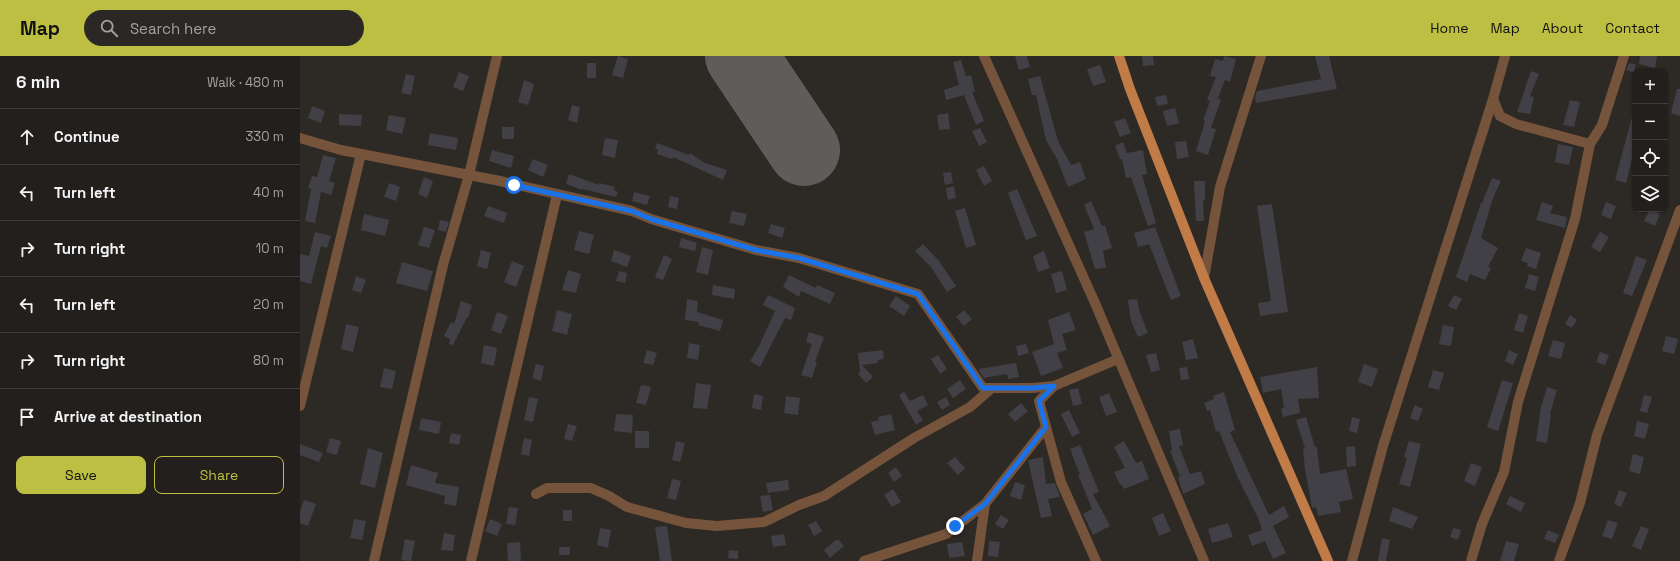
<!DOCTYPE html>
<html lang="en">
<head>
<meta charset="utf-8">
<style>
  body { margin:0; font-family:"Space Grotesk",sans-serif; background:#2a2725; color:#f1f3f6 }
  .controls { position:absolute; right:12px; top:12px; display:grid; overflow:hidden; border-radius:8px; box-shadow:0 1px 3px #0004 }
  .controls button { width:36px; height:36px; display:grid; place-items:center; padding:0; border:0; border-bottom:1px solid #3f3d3b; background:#221f1c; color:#f1f3f6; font:20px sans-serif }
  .stop { position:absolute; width:12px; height:12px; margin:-9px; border:3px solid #1a73e8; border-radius:50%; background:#fff }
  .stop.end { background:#1a73e8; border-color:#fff; box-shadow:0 1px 4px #0008 }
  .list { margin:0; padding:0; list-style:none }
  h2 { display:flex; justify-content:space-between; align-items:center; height:52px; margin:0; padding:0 16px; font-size:17px }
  h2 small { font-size:13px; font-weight:400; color:#a2a2a3 }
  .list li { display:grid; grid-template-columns:26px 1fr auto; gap:12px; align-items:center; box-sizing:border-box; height:56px; padding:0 16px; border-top:1px solid #3f3d3b }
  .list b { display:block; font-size:15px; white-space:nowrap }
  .list em { font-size:13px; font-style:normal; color:#a2a2a3 }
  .actions { display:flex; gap:8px; padding:12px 16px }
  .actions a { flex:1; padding:9px 0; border:1px solid #bdbf43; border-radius:8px; text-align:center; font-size:14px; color:#bdbf43 }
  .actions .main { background:#bdbf43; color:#111 }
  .icon { flex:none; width:22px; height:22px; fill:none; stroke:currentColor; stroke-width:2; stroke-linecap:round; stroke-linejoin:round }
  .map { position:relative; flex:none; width:1380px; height:505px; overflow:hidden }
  header { display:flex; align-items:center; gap:24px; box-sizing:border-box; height:56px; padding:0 20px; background:#bdbf43; color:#111 }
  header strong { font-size:19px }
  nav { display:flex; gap:22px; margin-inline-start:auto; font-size:14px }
  .search { width:280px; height:36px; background:#2a2725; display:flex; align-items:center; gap:10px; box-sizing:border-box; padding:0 14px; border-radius:22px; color:#a2a2a3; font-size:15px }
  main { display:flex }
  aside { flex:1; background:#221f1c }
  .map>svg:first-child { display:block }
</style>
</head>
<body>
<header>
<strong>Map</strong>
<div class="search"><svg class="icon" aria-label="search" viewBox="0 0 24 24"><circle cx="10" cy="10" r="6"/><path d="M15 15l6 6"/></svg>Search here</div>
<nav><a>Home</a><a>Map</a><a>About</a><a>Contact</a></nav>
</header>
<main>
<aside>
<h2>6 min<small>Walk · 480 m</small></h2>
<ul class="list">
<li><svg class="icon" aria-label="ahead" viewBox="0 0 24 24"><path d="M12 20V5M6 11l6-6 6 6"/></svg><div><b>Continue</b></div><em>330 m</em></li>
<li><svg class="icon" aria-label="left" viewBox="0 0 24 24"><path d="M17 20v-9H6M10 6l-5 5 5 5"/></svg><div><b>Turn left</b></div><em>40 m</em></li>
<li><svg class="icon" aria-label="right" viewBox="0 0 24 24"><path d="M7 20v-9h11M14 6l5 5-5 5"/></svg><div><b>Turn right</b></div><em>10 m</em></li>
<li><svg class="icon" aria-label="left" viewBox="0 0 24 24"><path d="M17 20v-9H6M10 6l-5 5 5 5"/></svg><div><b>Turn left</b></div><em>20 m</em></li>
<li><svg class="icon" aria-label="right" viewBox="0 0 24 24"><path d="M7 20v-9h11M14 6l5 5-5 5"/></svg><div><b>Turn right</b></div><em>80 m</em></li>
<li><svg class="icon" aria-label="arrive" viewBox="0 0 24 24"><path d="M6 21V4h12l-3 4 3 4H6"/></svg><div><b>Arrive at destination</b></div></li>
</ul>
<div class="actions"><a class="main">Save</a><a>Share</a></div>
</aside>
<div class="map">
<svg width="1380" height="505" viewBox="0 0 1380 505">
  <rect width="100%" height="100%" fill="#2d2925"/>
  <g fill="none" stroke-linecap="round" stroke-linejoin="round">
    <path stroke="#605c59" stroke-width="72" d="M441,0l63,94"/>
  </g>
  <path fill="#414046" d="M318,0l10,3 -5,19 -11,-3z
    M715,0h12l3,11 -11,3z
    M842,0h11l1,9 -11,1z
    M924,0l12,3 -6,23 -5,-2 -7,18 3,2 -10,28 5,1 -8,26 -12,-4 9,-30 -2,-1 7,-19 -3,-1 9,-23 -6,-1 5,-17 8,2z
    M1015,0h14l8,33 -81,14 -1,-6 2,-6 64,-12z
    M1340,0h17l-2,12 -16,-4z
    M661,4l5,16 5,-1 4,17h-3l12,29 -8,4 -12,-30 -18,5 -2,-10 15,-5 -6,-23z
    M287,7h9v15h-9z
    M1329,7l6,1v9l-9,-3z
    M800,9l6,17 -13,4 -6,-17z
    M1231,15l8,3 -9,22 4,1 -4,17 -13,-2z
    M159,16l10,4 -6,15 -10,-4z
    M106,18l9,2 -4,19 -10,-2z
    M740,20l18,65 13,24 9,-3 6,17 -18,8 -11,-28 -11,-19 -10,-45h-4l-4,-16z
    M224,24l10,4 -6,21 -10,-3z
    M1377,33h3v27l-9,-3z
    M866,39l2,9 -11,2 -2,-9z
    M1270,44l10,2 -6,25 -11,-2z
    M272,49l8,2 -3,16 -9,-3z
    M12,50l13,5 -4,12 -13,-5z
    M875,52l4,15 -12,3 -4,-15z
    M648,57l2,16 -11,1 -2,-15z
    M39,58l23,1 -1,11 -22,-1z
    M89,59l17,3 -4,16 -16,-4z
    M1332,61h3v42l-3,-1 -6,25 -11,-3z
    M825,62l6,15 -11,4 -6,-15z
    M202,71h12v12h-12z
    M680,72l7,14 -8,4 -7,-15z
    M130,77l28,5 -2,12 -28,-5z
    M305,82l13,2 -3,18 -13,-3z
    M886,85l3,16 -12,2 -2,-17z
    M823,86l4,11 16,-3 4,24 -5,1 14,48 -8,3 -17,-49 -5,1 -4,-19h-2l-5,-13z
    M357,87l32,12 1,-2 15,10 22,7 -4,10 -50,-23 -1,2 -15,-5 1,-4 -3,-2z
    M1258,88l15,3 -4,18 -14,-3z
    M192,94l22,6 -3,12 -22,-7z
    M23,99l13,3 -7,23 6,2 -4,12 -10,-3 -6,31 -10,-2 6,-32 -3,-1 4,-12 5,1z
    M233,103l15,6 -5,12 -15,-7z
    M684,110l8,15 -8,5 -8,-16z
    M651,116l2,11 -8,2 -2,-12z
    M269,118l30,11v-2l16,4 -1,3 4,2 -2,5 -34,-8v1l-16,-6z
    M124,121l9,4 -6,17 -9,-4z
    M1192,122l9,3 -8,17 -12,40 17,10 -10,19 3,1 -6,12 -15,-6 -3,8 -11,-5 25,-74h1z
    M894,125h11v19h-2l1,21h-8z
    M89,127l11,4 -4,14 -12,-4z
    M654,130l2,12 -8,2 -2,-12z
    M717,133l20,47 -11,4 -18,-47z
    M334,136l16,4 -3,9 -15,-4z
    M370,140l9,2 -2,11 -9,-2z
    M791,145l11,25 3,-1 7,23 -9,3 3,17 -11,1 -11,-37 10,-3 -10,-24z
    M1242,146l11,4 -3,7 17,4 -2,11 -29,-8z
    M1306,146l10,4 -5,13 -10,-4z
    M972,148l16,108 -28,4 -2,-13 13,-2 -14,-95z
    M188,150l19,7 -3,10 -20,-7z
    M665,152l11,37 -10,3 -11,-37z
    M1350,153l10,5 -5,12 -11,-5z
    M432,155l15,3 -3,12 -15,-3z
    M64,158l25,6 -4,16 -24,-6z
    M140,164l9,2 -3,10 -8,-2z
    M471,168l14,4 -3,10 -14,-5z
    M124,171l11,3 -6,18 -11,-3z
    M855,171l26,69 -10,4 -22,-56 -11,3 -4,-14z
    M279,175l15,4 -5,19 -15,-4z
    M15,176l16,4 -4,12 -6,-2 -10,38 -11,-3v-27l9,2z
    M1300,176l9,5 -9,15 -9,-5z
    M381,182l16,5 -2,8 -16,-4z
    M623,188l16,17 17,25 -9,6 -16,-25 -16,-16z
    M402,191l11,3 -5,25 -12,-3z
    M1226,192l15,5 -5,16 -9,-3 1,-3 -7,-2z
    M181,194l10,3 -4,16 -10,-3z
    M314,194l17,6 -4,11 -16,-6z
    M744,195l6,17 -12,4 -5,-16z
    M364,199l8,4 -9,21 -8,-3z
    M1336,200l11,4 -15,36 -9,-3z
    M212,205l12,5 -8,21 -12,-5z
    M102,206l31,9 -6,20 -31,-8z
    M268,214l13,4 -5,19 -14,-3z
    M319,215l8,2 -2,10 -9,-2z
    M762,215l5,19 -11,3 -5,-19z
    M1229,218l10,3 -4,14 -10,-3z
    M489,219l27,13 1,-3 18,8 -5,11 -29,-13 -2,6 -16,-10z
    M56,220l10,4 -5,13 -9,-3z
    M413,229l22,4 -1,10 -22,-4z
    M468,239l27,13 -4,12 -6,-2 -25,49 -10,-6 9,-15 16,-35 -12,-6z
    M1154,239l8,4 -6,11 -8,-4z
    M596,240l14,10 -6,10 -15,-10z
    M387,243l11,2 -1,11 26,8 -3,11 -22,-6 1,-3 -14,-2z
    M837,243l2,11 9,23 -10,4 -7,-16 -3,-21z
    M161,245l11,4 -4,13 -1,-1 -14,28 -4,-1 1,-5 -6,-3 7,-14 3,2z
    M257,254l15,4 -5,21 -15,-4z
    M664,254l8,9 -8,7 -8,-9z
    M197,256l11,4 -7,18 -10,-4z
    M769,256l7,18 -14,4 5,16 -10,3 6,15 -22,8 -9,-24 22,-8 -6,-24z
    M1219,257l9,3 -5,17 -9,-3z
    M1270,259l7,5 -5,8 -7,-4z
    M46,268l13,3 -6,25 -12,-3z
    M1143,269l11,2 -3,19 -12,-2z
    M509,276l15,5 -9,25h2l-5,16 -11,-3 11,-31 -6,-2z
    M1366,280l12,3 -4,15 -12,-3z
    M893,283l5,19 -12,2 -4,-18z
    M1253,284l12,3 -4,16 -13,-3z
    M389,287l11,2 -2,15 -11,-2z
    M726,288l3,9 -11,3 -2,-10z
    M184,289l13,3 -3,18 -13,-3z
    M347,294l10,3 -4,12 -10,-2z
    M583,294l1,8 -7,3 1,2 -16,2 11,12 -7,6 -8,-9 2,-2 -2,-19z
    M1209,294l9,4 -5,11 -8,-4z
    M1300,296l9,3 -4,10 -9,-3z
    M856,297l4,17 -9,2 -5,-17z
    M638,299l9,14 -7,5 -9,-15z
    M716,307l3,14 -11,2 -1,-5 -23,4 -6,-9z
    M236,308l8,2 -3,15 -9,-3z
    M1064,308l14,5 -6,18 -14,-5z
    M887,311l2,12 -8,1 -2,-12z
    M1017,311l2,31 -21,1 2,14 -17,4 -2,-8 3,-1 -3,-19 -18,4 -3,-16z
    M84,312l12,3 -4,18 -12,-2z
    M1133,314l11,3 -5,17 -11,-3z
    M660,324l6,9 -13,9 -6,-9z
    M1202,324l11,3 -15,48 -11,-4z
    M396,327l15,2 -4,24 -14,-1z
    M341,329l10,2 -5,18 -10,-2z
    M1247,331l10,3 -7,24h1l-4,29 -11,-2 5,-34z
    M778,332l4,16 -9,2 -4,-16z
    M604,336l6,9 13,-6 5,10 -11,6 6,9 -7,5 -17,-30z
    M924,336l11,38 -5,2 39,83 15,-9 5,11 -16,9 13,27 -13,6 -8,-18 -13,5 -4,-11 14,-5 -3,-10 -22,-44 -18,-45 -3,1 -6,-22 -3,1 -3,-8 10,-4 -1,-3z
    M809,337l8,19 -11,4 -7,-19z
    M454,338l9,2 -2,14 -9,-2z
    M1344,339l8,2 -5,16 -7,-2z
    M486,340l14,2 -2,17 -14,-2z
    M229,341l9,2 -5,23 -9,-2z
    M646,341l4,8 -8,5 -5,-8z
    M721,347l7,8 -13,11 -7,-8z
    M1115,349l8,4 -5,12 -8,-3z
    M769,354l11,23 -8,4 -11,-23z
    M316,358l17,1 -1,18 -18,-2z
    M591,358l4,16 -20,5 -4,-13 8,-2 -1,-3z
    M1006,361l9,30h2l3,27 26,-5 7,30 -14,3 2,10 -23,4 -2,-9 -4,1 -7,-39 -2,-20 2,-1 -9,-28z
    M1052,361l8,2 -3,14 -8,-2z
    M121,362l20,4 -2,12 -20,-4z
    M1337,365l12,3 -4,15 -11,-3z
    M268,368l9,2 -5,15 -8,-2z
    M880,373l3,16 -4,1 11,28 11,-3 4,13 -22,10 -5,-17 2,-1 -10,-25 2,-1 -3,-19z
    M335,375h14v17h-14z
    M151,377l10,2 -2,10 -10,-2z
    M30,382l11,3 -4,14 -11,-3z
    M224,382l8,2 -3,16 -8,-2z
    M376,385l9,2 -5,19 -8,-2z
    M824,385l12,22 6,-2 7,18 -25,10 -3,-5 -1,1 -6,-13 11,-4 -11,-21z
    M1109,385l12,3 -11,43 -11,-3 8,-26 -3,-1z
    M0,388l23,9 -4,9 -19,-7z
    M780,389l19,47 -6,2 17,32 -17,9 -10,-21 9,-5 -1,-3 -13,-31h2l-10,-26z
    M1055,390l1,20 -9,1 -1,-20z
    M68,392l15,5 -8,35 -15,-4z
    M1333,398l11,3 -4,17 -11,-3z
    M655,401l10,11 -7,7 -11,-12z
    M743,401l3,27 9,-1 5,14 -12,2 4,17 -11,2 -13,-58z
    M1171,407l11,4 -7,19 -11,-5z
    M111,409l27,8 -3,10 24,4 -3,19 -12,-2 1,-8 -39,-11z
    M596,411l6,9 -8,6 -6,-9z
    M372,423l9,2 -5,19 -9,-2z
    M488,424l1,10 -21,3 -2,-10z
    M715,426l10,3 -4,15 -11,-4z
    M593,433l8,13 -9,5 -8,-12z
    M1319,434l8,3 -6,14 -7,-3z
    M470,439l3,15 -10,2 -3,-16z
    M1210,440l15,7 -4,9 -15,-8z
    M4,444l12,4 -8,22 -8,-3v-11z
    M209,451l9,1 -3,17 -9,-1z
    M1093,451l25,10 -6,12 -23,-8z
    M263,454h9v11h-9z
    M863,457l8,18 -12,5 -7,-18z
    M701,459l8,5 -6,9 -8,-5z
    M54,463l12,2 -4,19 -12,-2z
    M190,463l12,5 -5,12 -12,-5z
    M1308,464l10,3 -6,16 -10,-3z
    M516,465l6,10 -8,5 -6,-11z
    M928,467l5,14 -21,6 -4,-14z
    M367,470l5,35h-12l-5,-34z
    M1341,470l8,3 -8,21 -9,-4z
    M300,472l11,2 -3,18 -11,-3z
    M1153,472l8,2 -3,10 -8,-3z
    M1248,474l11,5 -4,8 -11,-4z
    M144,477l11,2 -2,16 -12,-1z
    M484,478l2,11 -13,2 -2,-11z
    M1082,482l8,2 -4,21h-8z
    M105,483l10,2 -4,20 -10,-1z
    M536,484h3l5,6 -14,12 -6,-8z
    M689,485l11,1 -2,15 -10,-1z
    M1206,485l13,3 -5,17h-14z
    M220,486l1,19h-13l-1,-18z
    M662,486l3,14 -16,2 -2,-14z
    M259,491h11v8h-11z
    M429,494l9,1v8l-10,-1z"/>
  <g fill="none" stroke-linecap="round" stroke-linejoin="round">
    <path stroke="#76543b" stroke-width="10" d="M684,0l111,247 109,258
      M1205,0l-12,43 7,17 16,8 74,20
      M0,82l41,12 159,31 132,30 19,8 105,31 43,8 119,36 65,94h49l22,-2
      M904,222l16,-91 41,-131
      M0,350l61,-252
      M236,438l11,-6h44l18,8 18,11 59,16 31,3 47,-4 35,-17 25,-9 90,-58 56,-31 22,-19
      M74,505l69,-296 26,-90 28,-119
      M171,505l86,-366
      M564,505l82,-27 39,-30
      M677,505l8,-57 61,-77
      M796,505l-35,-79 -22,-81 15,-15 64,-27
      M1052,505l31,-115 110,-347
      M1171,505l11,-37 22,-52 14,-70 57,-183 15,-75 12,-19 22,-69
      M1259,505l21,-58 17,-68 83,-225"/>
    <path stroke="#c07b46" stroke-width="10" d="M819,0l11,33 74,189 124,283"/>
  </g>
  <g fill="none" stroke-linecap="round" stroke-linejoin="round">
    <path stroke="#1a73e8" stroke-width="5" d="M214,129l118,26 19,8 105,31 43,8 119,36 65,94h49l22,-2 -15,15 7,26 -61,77 -30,22"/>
  </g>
</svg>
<div class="controls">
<button>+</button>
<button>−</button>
<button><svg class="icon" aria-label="locate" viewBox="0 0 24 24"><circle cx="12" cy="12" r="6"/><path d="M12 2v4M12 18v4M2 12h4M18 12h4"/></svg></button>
<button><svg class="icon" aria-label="layers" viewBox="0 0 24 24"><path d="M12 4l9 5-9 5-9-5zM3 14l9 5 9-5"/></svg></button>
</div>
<div class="stop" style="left:214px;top:129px"></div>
<div class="stop end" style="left:655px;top:470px"></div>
</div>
</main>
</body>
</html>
